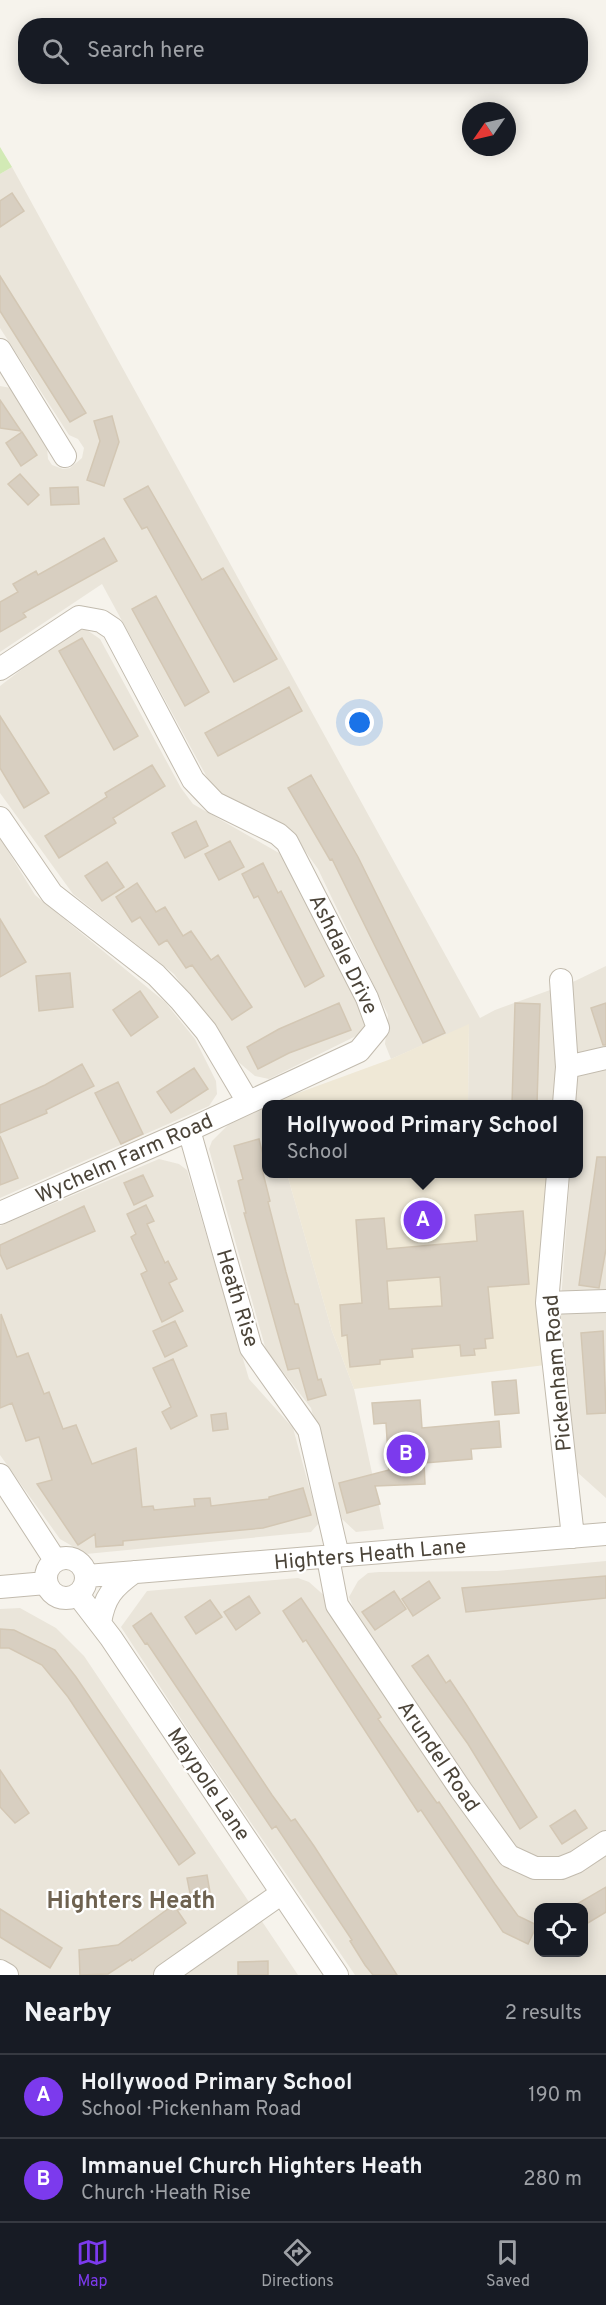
<!DOCTYPE html>
<html lang="en">
<head>
<meta charset="utf-8">
<style>
  body { margin:0; font-family:Overpass,sans-serif; background:#20242c; color:#f1f3f6 }
  .controls { position:absolute; right:18px; bottom:18px; display:grid; overflow:hidden; border-radius:12px; box-shadow:0 3px 15px #0003 }
  .controls button { width:54px; height:54px; display:grid; place-items:center; padding:0; border:0; border-bottom:2px solid #363941; background:#171b24; color:#f1f3f6; font:30px sans-serif }
  .compass { position:absolute; left:462px; top:102px; width:54px; height:54px; border-radius:50%; background:#171b24; box-shadow:0 3px 15px #0003; rotate:236deg }
  .you { position:absolute; left:360px; top:723px; width:21px; height:21px; margin:-15px; border:4px solid #fff; border-radius:50%; background:#1a73e8; box-shadow:0 0 0 9px #1a73e833 }
  .badge { display:grid; place-items:center; width:39px; height:39px; border-radius:50%; background:#7c3aed; color:#fff; font-size:20px; font-weight:700 }
  .pin { position:absolute; translate:-50% -50%; border:3px solid #fff; box-shadow:0 2px 6px #0006 }
  .popup { position:absolute; left:262px; top:1100px; width:321px; height:78px; box-sizing:border-box; display:grid; place-content:center; border-radius:12px; background:#171b24; filter:drop-shadow(0 2px 4px #0005); font-size:20px; white-space:nowrap; color:#9ea1a6 }
  .popup b { font-size:22px; color:#f1f3f6 }
  .popup::after { content:''; position:absolute; left:50%; top:100%; margin-left:-12px; border:12px solid transparent; border-top-color:#171b24 }
  .list { margin:0; padding:0; list-style:none }
  h2 { display:flex; justify-content:space-between; align-items:center; height:78px; margin:0; padding:0 24px; font-size:26px }
  h2 small { font-size:20px; font-weight:400; color:#9ea1a6 }
  .list li { display:grid; grid-template-columns:39px 1fr auto; gap:18px; align-items:center; box-sizing:border-box; height:84px; padding:0 24px; border-top:2px solid #363941 }
  .list b { display:block; font-size:22px; white-space:nowrap }
  .list p { margin:0; font-size:20px; white-space:nowrap; color:#9ea1a6 }
  .list em { font-size:20px; font-style:normal; color:#9ea1a6 }
  .icon { flex:none; width:33px; height:33px; fill:none; stroke:currentColor; stroke-width:2; stroke-linecap:round; stroke-linejoin:round }
  .map { position:relative; flex:none; width:606px; height:1975px; overflow:hidden }
  .search { position:absolute; background:#171b24; box-shadow:0 3px 15px #0003; left:18px; right:18px; top:18px; height:66px; display:flex; align-items:center; gap:15px; box-sizing:border-box; padding:0 21px; border-radius:24px; color:#9ea1a6; font-size:22px }
  .sheet { height:246px; background:#171b24 }
  nav { display:flex; justify-content:space-around; align-items:center; box-sizing:border-box; height:84px; border-top:2px solid #363941; background:#171b24; font-size:16px; color:#9ea1a6 }
  nav a { display:grid; justify-items:center; gap:3px }
  nav .on { color:#7c3aed }
  .map>svg:first-child { display:block }
</style>
</head>
<body>
<div class="map">
<svg width="606" height="1975" viewBox="0 0 606 1975">
  <rect width="100%" height="100%" fill="#f6f3ec"/>
  <path fill="#eae5da" fill-rule="evenodd" d="M12,167l468,851 15,-8 80,-29 31,-15v532l-29,-26 -17,-157 10,-141h9v-70h-111l1,-79 -78,34 -6,-15 3,-29 -70,-146 -20,-28 -36,-29 -44,-19 -9,-12 -107,-197 -102,68v-266l11,2 36,59 1,12 4,6 11,4 7,-1 12,-10 2,-10 -6,-9 -9,-4 -69,-107v-154z
    M73,630h14l13,9 81,149 12,16 86,49 16,25 66,132 4,16 -9,10 -87,43 -14,-3 -19,-16 -62,-86 -101,-80 -73,-101v-107z
    M0,838l35,57 130,107 30,37 21,42 1,13 -8,12 -209,92z
    M267,1104v70h20l45,157 22,58 30,140 -28,3 -14,-13 -31,-111 -45,-58 -57,-201 3,-8 18,-18z
    M159,1159l20,5 8,6 62,209 44,49 26,95 -8,9 -225,22 -26,-15 -60,-84v-229z
    M606,1561v414h-251l-161,-236 -73,-112 26,-36 151,-13 11,4 18,16 94,150 17,-13 -85,-128 -4,-10 9,-16 10,-8 11,-1 118,-1zM538,1908h46v44h-46z
    M20,1608l36,20 28,28 214,319h-298v-366z"/>
  <path fill="#efe8d6" d="M469,1024l-1,80h-200l123,-45z
    M287,1174h262l-4,191 -191,24 -22,-58z"/>
  <path fill="#d2eab5" d="M0,147l12,20 -12,7z"/>
  <path fill="#d8cfc1" stroke="#d3c7b4" stroke-width="1.5" fill-rule="evenodd" d="M12,193l12,18 -24,16v-26z
    M0,276l86,137 -16,9 -70,-111z
    M0,400l21,31 -21,-3z
    M112,416l7,26 -15,44 -17,-6 13,-39 -6,-20z
    M22,432l15,23 -16,11 -15,-23z
    M20,474l19,21 -11,10 -20,-21z
    M148,486l54,94 21,-12 54,91 -43,23 -87,-155 -5,2 -18,-30z
    M78,487l1,17 -28,1 -1,-17z
    M104,538l13,23 -94,52 3,4 -26,15v-30l18,-10 -5,-8 23,-13 2,4z
    M156,596l53,96 -24,14 -53,-97z
    M82,638l56,98 -24,14 -55,-99z
    M289,687l13,24 -84,45 -13,-23z
    M0,716l49,77 -25,15 -24,-40z
    M152,765l13,21 -52,32 3,5 -57,35 -14,-22 62,-39 -2,-4z
    M311,775l47,82 87,176 -22,10 -91,-184 -2,1 -42,-72z
    M196,821l12,25 -23,12 -13,-25z
    M230,841l14,26 -25,13 -14,-26z
    M107,862l17,25 -22,14 -17,-25z
    M263,863l15,30 3,-2 43,85 -19,11 -47,-91 -4,2 -12,-24z
    M137,883l19,29 9,-5 18,29 8,-5 20,29 7,-5 34,52 -20,13 -40,-55 -6,3 -19,-28 -8,5 -19,-28 -8,5 -16,-25z
    M0,919l26,43 -26,15z
    M70,973l3,34 -34,4 -3,-35z
    M140,991l18,26 -27,19 -18,-26z
    M339,1003l12,27 -62,23 -31,16 -11,-22 32,-18z
    M515,1003l25,1 -3,100h-25z
    M606,1003v42h-3l-12,-37z
    M82,1064l12,22 -48,24 1,3 -47,20v-28l45,-20z
    M194,1068l14,21 -37,24 -14,-21z
    M118,1082l25,52 -22,10 -26,-51z
    M0,1136l18,42 -18,7z
    M259,1139l7,28 -4,2 8,32 -2,1 18,70 9,32h3l20,76 3,-1 5,16 -18,5 -9,-32 -11,2 -44,-157h2l-8,-32 5,-2 -9,-33z
    M597,1157h9v92l-7,39 -20,-3z
    M143,1175l10,21 -19,9 -10,-22z
    M146,1205l8,16 -7,3 18,39 3,-2 9,18 -8,4 14,28 -21,11 -21,-48 6,-3 -16,-34 5,-3 -9,-20z
    M84,1206l11,25 -88,38 -7,-15v-9z
    M523,1211l6,73 -41,3 5,51 -8,1 1,9 -12,1 1,6 -14,1 -1,-11 -48,4 1,8 -33,3v4l-30,3 -3,-32 -5,1 -2,-31 22,-2 -6,-83 28,-2 3,31 90,-8 -2,-26zM440,1277l2,29 -53,3 -2,-28z
    M1,1314l16,43 11,-4 16,41 5,-2 14,37 13,-4 16,39 44,-16 6,59 11,-1 1,4 41,-4 -1,-7 16,-1 1,8 58,-7v-2l34,-9 8,27 -48,13 -140,13v4l-27,2 -1,-13 -17,11 -41,-61 15,-4 -13,-43 -13,4 -14,-38 -12,5z
    M175,1321l12,25 -22,11 -12,-26z
    M603,1331l3,82 -19,1 -6,-81z
    M173,1359l24,57 -26,13 -9,-17 9,-5 -18,-39z
    M516,1380l3,33 -24,2 -3,-33z
    M420,1400l2,28 77,-7 2,26 -30,2 1,10 -48,4 1,21 -50,2 5,18 -33,9 -8,-30 50,-13 -3,-47 -12,1 -2,-21z
    M226,1413l2,16 -15,2 -2,-16z
    M606,1576v22l-140,14 -4,-24z
    M429,1581l11,17 -27,18 -11,-17z
    M394,1591l12,18 -31,21 -13,-18z
    M249,1596l11,17 -24,17 -12,-18z
    M301,1598l80,119 -3,2 21,30 38,54 2,-1 56,82 23,32 19,9 -9,19 -25,-12 -82,-122 -3,2 -112,-172 -3,2 -20,-31z
    M210,1600l12,17 -26,17 -11,-17z
    M151,1613l121,182 19,26 4,-2 19,27 83,129h-24l-8,-10 -15,-24 2,-1 -76,-114 -4,3 -125,-186 -2,1 -12,-18z
    M0,1629l14,1 41,20 21,27 119,176 -16,12 -111,-168 -26,-32 -33,-17h-9z
    M428,1655l18,28 4,-3 16,24 71,113 -17,12 -52,-85 -56,-78z
    M0,1770l29,43 -14,10 -15,-16z
    M575,1810l12,18 -25,16 -12,-18z
    M207,1875l5,29 -35,6 9,13 -54,38 -1,-2 -23,15 -28,1 -1,-25 39,-5 72,-52 -3,-15z
    M606,1887v25l-18,11 -4,-9v-6l-7,-4z
    M0,1909l62,39 -12,20 -50,-31z
    M268,1961v14h-30v-13z"/>
  <g fill="none" stroke-linecap="round" stroke-linejoin="round">
    <defs>
      <path id="minor" d="M0,350l65,106
        M0,669l79,-52 22,4 12,8 80,151 22,23 63,31 9,8 80,156 11,30 -19,23 -170,79 -189,83
        M0,818l52,76 104,81 25,26 25,30 42,71
        M561,980l6,87 -3,37
        M567,1067l39,-9
        M189,1130l62,218 58,82 29,126
        M558,1174l-11,129 26,234
        M547,1303l59,-2
        M0,1475l55,85
        M46 1578a20 20 0 1 1 40 0a20 20 0 1 1-40 0Z
        M328,1558l9,47 124,185 48,66 26,12h26l15,-6 30,-20
        M87,1576l519,-42
        M0,1587l46,-4
        M78,1595l33,43 226,337
        M100,1623c4,-26 13,-36 34,-51
        M0,1971l7,4
        M165,1975l117,-82"/>
    </defs>
    <use href="#minor" stroke="#c2bbae" stroke-width="24"/>
    <use href="#minor" stroke="#fff" stroke-width="22"/>
  </g>
  <g text-anchor="middle" stroke-width="4.5" stroke-linejoin="round" paint-order="stroke">
    <g font-size="21" fill="#4b4439" stroke="#fff">
      <text transform="translate(344 954) rotate(64)" y="7">Ashdale Drive</text>
      <text transform="translate(124 1158) rotate(-24)" y="7">Wychelm Farm Road</text>
      <text transform="translate(238 1298) rotate(73)" y="7">Heath Rise</text>
      <text transform="translate(557 1373) rotate(-95)" y="7">Pickenham Road</text>
      <text transform="translate(370 1554) rotate(-5)" y="7">Highters Heath Lane</text>
      <text transform="translate(439 1756) rotate(56)" y="7">Arundel Road</text>
      <text transform="translate(209 1784) rotate(56)" y="7">Maypole Lane</text>
    </g>
    <g font-size="24" font-weight="bold" fill="#6e6250" stroke="#fff">
      <text x="131" y="1908">Highters Heath</text>
    </g>
  </g>
</svg>
<div class="controls">
<button><svg class="icon" aria-label="locate" viewBox="0 0 24 24"><circle cx="12" cy="12" r="6"/><path d="M12 2v4M12 18v4M2 12h4M18 12h4"/></svg></button>
</div>
<svg class="compass" viewBox="-18 -18 36 36"><path d="M0-13l5 13h-10z" fill="#e53935"/><path d="M0 13l5-13h-10z" fill="#9ea1a6"/></svg>
<div class="you"></div>
<div class="pin badge" style="left:423px;top:1220px">A</div>
<div class="popup"><b>Hollywood Primary School</b>School</div>
<div class="pin badge" style="left:406px;top:1454px">B</div>
<div class="search"><svg class="icon" aria-label="search" viewBox="0 0 24 24"><circle cx="10" cy="10" r="6"/><path d="M15 15l6 6"/></svg>Search here</div>
</div>
<section class="sheet">
<h2>Nearby<small>2 results</small></h2>
<ul class="list">
<li><span class="badge">A</span><div><b>Hollywood Primary School</b><p>School · Pickenham Road</p></div><em>190 m</em></li>
<li><span class="badge">B</span><div><b>Immanuel Church Highters Heath</b><p>Church · Heath Rise</p></div><em>280 m</em></li>
</ul>
</section>
<nav>
<a class="on"><svg class="icon" aria-label="map" viewBox="0 0 24 24"><path d="M3 6l6-2 6 2 6-2v14l-6 2-6-2-6 2zM9 4v14M15 6v14"/></svg>Map</a>
<a><svg class="icon" aria-label="directions" viewBox="0 0 24 24"><path d="M12 3l9 9-9 9-9-9zM9 14v-3h6M13 9l2 2-2 2"/></svg>Directions</a>
<a><svg class="icon" aria-label="saved" viewBox="0 0 24 24"><path d="M7 4h10v16l-5-4-5 4z"/></svg>Saved</a>
</nav>
</body>
</html>
